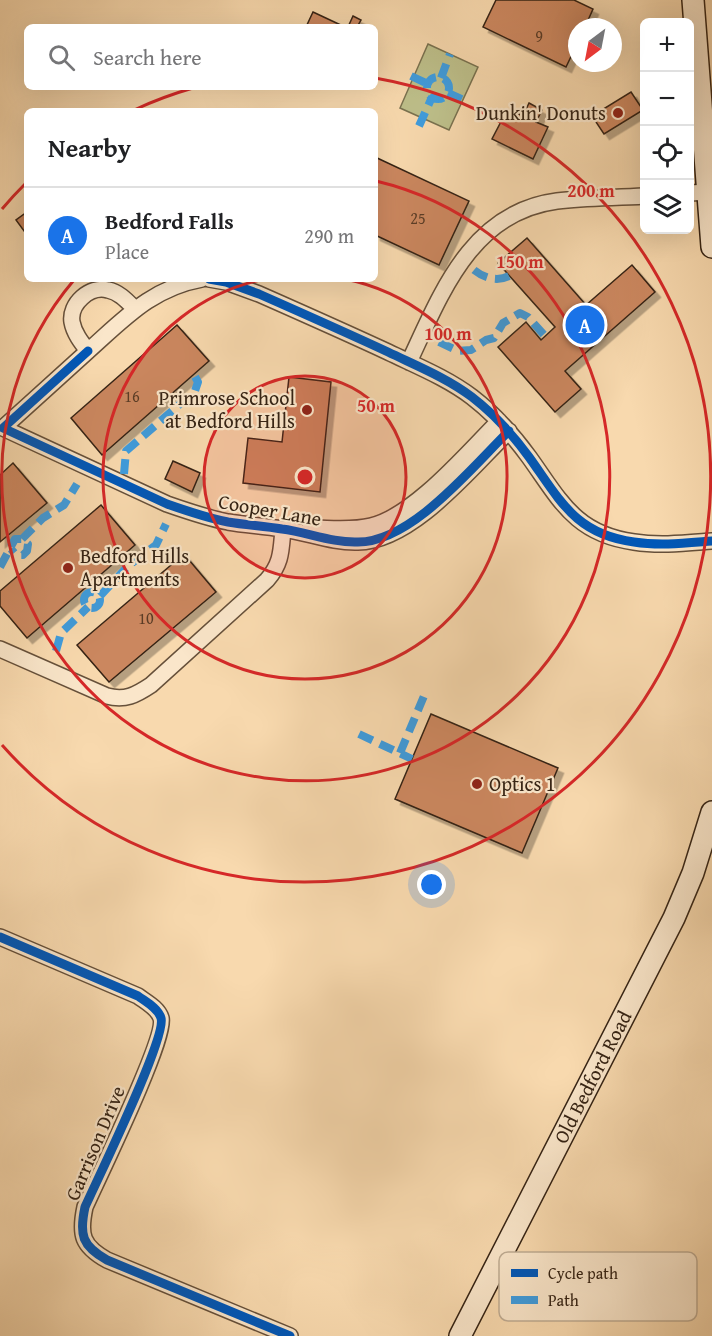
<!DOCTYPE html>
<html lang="en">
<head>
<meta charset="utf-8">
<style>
  body { margin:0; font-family:"Gentium Book Plus",serif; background:#f2f2f2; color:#202124 }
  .controls { position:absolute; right:18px; top:18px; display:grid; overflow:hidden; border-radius:9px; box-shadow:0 6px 24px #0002 }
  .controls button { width:54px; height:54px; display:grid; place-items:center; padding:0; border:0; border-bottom:2px solid #e0e0e0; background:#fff; color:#202124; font:30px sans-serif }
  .compass { position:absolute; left:568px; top:18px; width:54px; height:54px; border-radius:50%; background:#fff; box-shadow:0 6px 24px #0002; rotate:212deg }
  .you { position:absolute; left:432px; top:885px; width:21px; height:21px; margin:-15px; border:4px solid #fff; border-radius:50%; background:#1a73e8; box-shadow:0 0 0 9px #1a73e833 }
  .badge { display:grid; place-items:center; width:39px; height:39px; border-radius:50%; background:#1a73e8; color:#fff; font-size:20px; font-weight:700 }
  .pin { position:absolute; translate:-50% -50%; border:3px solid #fff; box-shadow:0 2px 6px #0006 }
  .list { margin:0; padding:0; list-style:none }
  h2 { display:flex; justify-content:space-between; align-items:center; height:78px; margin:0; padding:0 24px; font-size:26px }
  h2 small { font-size:20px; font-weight:400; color:#757577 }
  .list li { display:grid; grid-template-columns:39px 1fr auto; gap:18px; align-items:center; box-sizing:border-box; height:96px; padding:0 24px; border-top:2px solid #e0e0e0 }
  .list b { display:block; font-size:22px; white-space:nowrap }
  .list p { margin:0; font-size:20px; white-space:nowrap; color:#757577 }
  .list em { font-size:20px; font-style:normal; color:#757577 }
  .icon { flex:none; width:33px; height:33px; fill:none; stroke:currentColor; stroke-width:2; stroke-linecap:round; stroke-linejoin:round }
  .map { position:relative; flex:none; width:712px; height:1336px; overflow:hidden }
  .search { position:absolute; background:#fff; box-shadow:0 6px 24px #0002; left:24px; top:24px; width:354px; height:66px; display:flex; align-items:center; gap:15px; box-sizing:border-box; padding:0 21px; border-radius:9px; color:#757577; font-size:22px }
  .panel { position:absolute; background:#fff; box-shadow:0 6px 24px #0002; left:24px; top:108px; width:354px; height:174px; border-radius:9px }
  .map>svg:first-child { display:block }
</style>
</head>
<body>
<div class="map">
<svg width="712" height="1336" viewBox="0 0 712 1336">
  <defs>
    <filter id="shadow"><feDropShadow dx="5.5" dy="5.5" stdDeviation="0" flood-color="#0004"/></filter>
  </defs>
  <rect width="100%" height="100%" fill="#f8d9ae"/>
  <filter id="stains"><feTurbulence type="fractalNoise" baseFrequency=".00333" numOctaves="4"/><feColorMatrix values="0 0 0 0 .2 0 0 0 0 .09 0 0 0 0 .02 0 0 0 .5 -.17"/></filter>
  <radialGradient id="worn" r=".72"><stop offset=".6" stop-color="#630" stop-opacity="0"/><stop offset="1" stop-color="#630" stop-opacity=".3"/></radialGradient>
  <path fill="#bdbf8a" stroke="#79714f" stroke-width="1.5" d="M428,44l50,23 -29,63 -49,-22z"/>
  <path fill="#cb875e" stroke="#352314" stroke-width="1.5" filter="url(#shadow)" d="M496,0h78l19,9 -8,18h-8v17l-11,23 -83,-40z
    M313,12l32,15h-39z
    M353,16l8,4 -4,7h-9z
    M631,92l12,18 -39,24 -12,-18z
    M529,103l13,7 -6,12 12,5 -15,32 -41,-20 13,-25 5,2 2,-5 11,5z
    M375,157l94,44 -30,64 -64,-30z
    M27,212v23l-11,-15z
    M527,238l59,67 46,-40 23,27 -90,79 16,18 -26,23 -57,-65 28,-25 15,18 14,-13 -57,-64z
    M177,325l32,36 -107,94 -31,-37z
    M289,377l42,5 -11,110 -77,-9 5,-45 34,4z
    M173,461l27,12 -8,19 -27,-13z
    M13,463l34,40 -47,39v-67z
    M101,505l34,40 -108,93 -27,-32v-15z
    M184,554l32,38 -107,90 -32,-37z
    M431,714l127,54 -36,85 -127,-54z"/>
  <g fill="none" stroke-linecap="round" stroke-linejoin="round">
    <defs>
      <path id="street" d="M690,193l18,-1
        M209,279l17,3 33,12c43,19 86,38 129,58 29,14 59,26 84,45 22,17 41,38 57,60 31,43 46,77 105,85 26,4 52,1 78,-1
        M135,309c-8,-8 -16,-17 -27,-19 -18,-5 -39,14 -36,32 2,11 9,20 16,29 37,-33 64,-63 114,-72
        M88,351l-85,77 164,76c20,7 40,14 61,18 18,3 36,4 54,7 25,3 50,14 76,13 54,0 114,-75 151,-111
        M409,362c32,-68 62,-150 148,-161 29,-4 59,-3 87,-5
        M310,528c20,0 41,3 61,-2 43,-10 96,-73 128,-105
        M0,649l107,47c18,5 29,-1 44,-11l116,-105c15,-17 14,-30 16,-51
        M0,937l138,59c8,6 20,12 23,22 6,19 -64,162 -76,189 -6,28 -3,39 22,53l183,76"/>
      <g id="secondary">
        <path d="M693,0l19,247"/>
        <path id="s1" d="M460,1336l214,-418 19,-45 19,-61"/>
      </g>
    </defs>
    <use href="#street" stroke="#66503a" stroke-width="18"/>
    <use href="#secondary" stroke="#352314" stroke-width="24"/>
    <use href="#street" stroke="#fae6ca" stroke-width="15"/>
    <use href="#secondary" stroke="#fae6ca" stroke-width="21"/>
    <path stroke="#3e9cde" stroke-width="8" stroke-dasharray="15 8" stroke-linecap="butt" d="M411,76l17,8
      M427 88a11 11 0 1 1 22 0a11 11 0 1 1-22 0Z
      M441,78l9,-24
      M448,93l18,8
      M419,126l13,-29
      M474,270c10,8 23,12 35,6
      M439,342l19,9 13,-1 15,-10 8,-2 9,-15 17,-10 8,4 17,19
      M124,474l2,-23 69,-60 3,-9 -4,-7
      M22,539l21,-21 21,-13 13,-21
      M0,567l15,-28h7l6,5 -1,7 -4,4h-7l-5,-6
      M84 600a8 8 0 1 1 16 0a8 8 0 1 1-16 0Z
      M100,596l28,-30 28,-21 10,-21
      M56,651l5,-18 27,-26
      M359,734l53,25
      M400,753l24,-57"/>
    <defs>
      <path id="cycleway" d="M209,279l17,3 33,12c43,19 86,38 129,58 29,14 59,26 84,45 22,17 41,38 57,60 31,43 46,77 105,85 26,4 52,1 78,-1
        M88,351l-85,77 164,76c20,7 40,14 61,18 18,3 36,4 54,7 25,3 50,14 76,13 54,0 114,-75 151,-111
        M0,937l138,59c8,6 20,12 23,22 6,19 -64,162 -76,189 -6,28 -3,39 22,53l183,76"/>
    </defs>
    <use href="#cycleway" stroke="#fae6ca" stroke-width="13"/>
    <use href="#cycleway" stroke="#0057b8" stroke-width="9"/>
  </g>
  <circle cx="305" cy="477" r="101" fill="#d62828" fill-opacity=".12"/>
  <g fill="none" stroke="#d62828" stroke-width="3">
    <circle cx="305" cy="477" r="101"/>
    <path d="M345 279A202 202 0 1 1 265 279"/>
    <path d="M376 181A304 304 0 1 1 74 280"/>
    <path d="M2 209A405 405 0 0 1 26 183M134 110A405 405 0 0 1 193 88M375 78A405 405 0 1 1 2 745"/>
  </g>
  <g fill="#8f2418" stroke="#fae6ca" stroke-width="2">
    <circle cx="618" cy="113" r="6"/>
    <circle cx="307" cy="410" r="6"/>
    <circle cx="68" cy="568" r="6"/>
    <circle cx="477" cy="784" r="6"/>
  </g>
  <g text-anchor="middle" stroke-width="4.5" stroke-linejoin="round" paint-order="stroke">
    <g font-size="16" fill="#5a3c26">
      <text x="539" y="42">9</text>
      <text x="418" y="224">25</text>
      <text x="132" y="402">16</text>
      <text x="146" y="624">10</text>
    </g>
    <g font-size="20" fill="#352314" stroke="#fae6ca" text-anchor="end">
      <text x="606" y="120">Dunkin' Donuts</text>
      <text x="295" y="405">Primrose School<tspan x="295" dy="23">at Bedford Hills</tspan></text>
      <text x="80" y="563" text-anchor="start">Bedford Hills<tspan x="80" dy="23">Apartments</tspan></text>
      <text x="489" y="791" text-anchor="start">Optics 1</text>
    </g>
    <g font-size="20" fill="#352314" stroke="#fae6ca">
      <text transform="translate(270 510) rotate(10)" y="7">Cooper Lane</text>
      <text dy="7" stroke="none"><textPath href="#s1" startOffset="291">Old Bedford Road</textPath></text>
      <text transform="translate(95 1143) rotate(-67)" y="7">Garrison Drive</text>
    </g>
  </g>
  <rect x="499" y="1252" width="198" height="69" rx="9" fill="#fae6ca" stroke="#bfac93" stroke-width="1.5"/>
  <rect x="511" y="1269" width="27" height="8" fill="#0057b8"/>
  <rect x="511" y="1296" width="27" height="8" fill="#3e9cde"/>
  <g font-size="16" fill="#352314">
    <text x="548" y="1279">Cycle path</text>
    <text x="548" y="1306">Path</text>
  </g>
  <circle cx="305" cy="477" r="9" fill="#d62828" stroke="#fae6ca" stroke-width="3"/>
  <g font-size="18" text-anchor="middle" font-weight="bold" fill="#d62828" stroke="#fae6ca" stroke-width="4.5" stroke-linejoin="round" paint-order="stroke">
    <text x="591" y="197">200 m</text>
    <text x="520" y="268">150 m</text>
    <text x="448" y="340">100 m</text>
    <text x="376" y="412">50 m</text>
  </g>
  <rect width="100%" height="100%" filter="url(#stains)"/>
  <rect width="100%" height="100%" fill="url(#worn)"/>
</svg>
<div class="controls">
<button>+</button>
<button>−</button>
<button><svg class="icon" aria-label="locate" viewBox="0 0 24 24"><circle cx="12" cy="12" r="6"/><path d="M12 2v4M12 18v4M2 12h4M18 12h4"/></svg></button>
<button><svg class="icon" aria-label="layers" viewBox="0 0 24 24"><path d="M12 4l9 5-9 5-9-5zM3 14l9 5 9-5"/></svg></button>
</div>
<svg class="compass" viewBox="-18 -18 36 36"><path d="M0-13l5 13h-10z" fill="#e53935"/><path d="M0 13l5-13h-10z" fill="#757577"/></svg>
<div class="you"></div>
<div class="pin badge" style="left:585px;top:325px">A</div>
<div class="search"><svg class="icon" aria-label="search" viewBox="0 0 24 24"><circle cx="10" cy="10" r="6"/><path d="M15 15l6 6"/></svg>Search here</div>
<section class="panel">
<h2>Nearby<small></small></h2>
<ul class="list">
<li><span class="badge">A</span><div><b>Bedford Falls</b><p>Place</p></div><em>290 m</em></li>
</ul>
</section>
</div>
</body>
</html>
